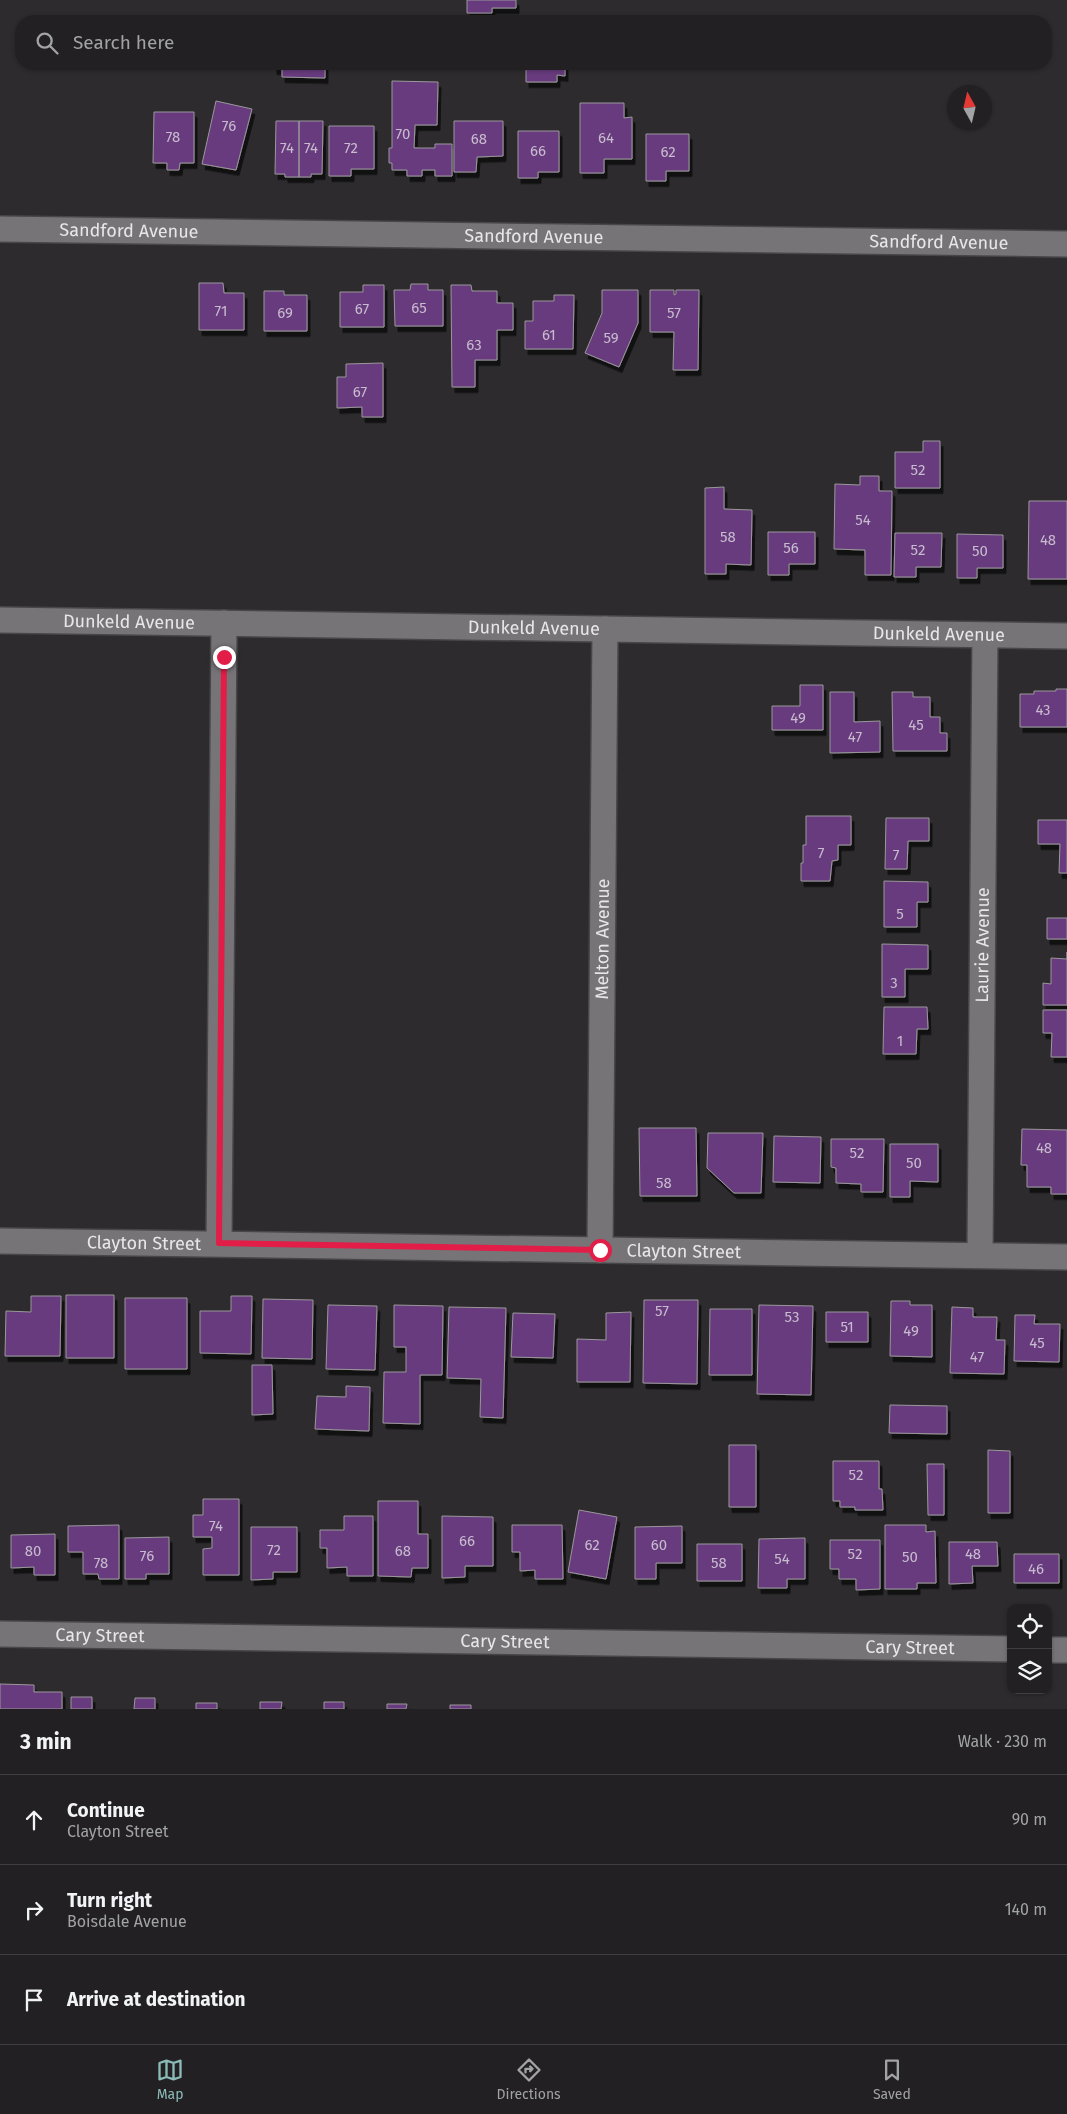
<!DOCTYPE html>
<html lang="en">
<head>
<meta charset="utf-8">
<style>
  body { margin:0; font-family:"Fira Sans",sans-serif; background:#2a282a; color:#f1f3f6 }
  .controls { position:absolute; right:15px; bottom:15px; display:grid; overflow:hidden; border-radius:10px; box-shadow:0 1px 4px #0004 }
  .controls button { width:45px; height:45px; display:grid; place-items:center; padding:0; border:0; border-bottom:1px solid #3f3e40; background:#222022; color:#f1f3f6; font:25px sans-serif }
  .compass { position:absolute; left:947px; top:85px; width:45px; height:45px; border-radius:50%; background:#222022; box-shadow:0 1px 4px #0004; rotate:352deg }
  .stop { position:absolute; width:15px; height:15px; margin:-11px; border:4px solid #e11d48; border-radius:50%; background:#fff }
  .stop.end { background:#e11d48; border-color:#fff; box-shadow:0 1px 5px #0008 }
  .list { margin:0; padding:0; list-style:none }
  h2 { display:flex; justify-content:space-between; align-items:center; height:65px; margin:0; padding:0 20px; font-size:21px }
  h2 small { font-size:16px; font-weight:400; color:#a2a3a5 }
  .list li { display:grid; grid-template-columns:32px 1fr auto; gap:15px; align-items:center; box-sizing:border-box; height:90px; padding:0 20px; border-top:1px solid #3f3e40 }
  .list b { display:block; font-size:19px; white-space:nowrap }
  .list p { margin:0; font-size:16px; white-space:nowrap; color:#a2a3a5 }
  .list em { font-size:16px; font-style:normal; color:#a2a3a5 }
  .icon { flex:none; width:28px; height:28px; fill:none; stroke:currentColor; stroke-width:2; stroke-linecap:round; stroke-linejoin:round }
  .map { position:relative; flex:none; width:1067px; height:1709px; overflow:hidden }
  .search { position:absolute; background:#222022; box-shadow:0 1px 4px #0004; left:15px; right:15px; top:15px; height:55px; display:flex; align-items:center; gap:12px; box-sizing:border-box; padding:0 18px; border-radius:20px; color:#a2a3a5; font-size:19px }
  .sheet { height:335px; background:#222022 }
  nav { display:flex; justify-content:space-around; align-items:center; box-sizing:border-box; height:70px; border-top:1px solid #3f3e40; background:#222022; font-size:14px; color:#a2a3a5 }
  nav a { display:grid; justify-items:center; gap:2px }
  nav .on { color:#8bbbb9 }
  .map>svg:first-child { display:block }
</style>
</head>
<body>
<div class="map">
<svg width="1067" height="1709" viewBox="0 0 1067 1709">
  <defs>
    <filter id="shadow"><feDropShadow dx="3" dy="5.5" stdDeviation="0" flood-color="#0009"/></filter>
  </defs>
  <rect width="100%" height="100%" fill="#2d2b2e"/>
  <path fill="#683b7e" stroke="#9a989b" filter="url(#shadow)" d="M467,0h49v8h-24v5h-25z
    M274,64h51v14l-43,-1v-8h-8z
    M526,64h39v12l-8,-1v7h-31z
    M392,81l46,1 -1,43h-22l-1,23h21v-4h17v32h-17v-6h-13v6h-15v-6h-15v-7h-3v-15h3z
    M216,101l36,8 -16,61 -34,-6z
    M580,103h44v15l8,-1v42h-28v14h-24z
    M154,112h40v51h-14l-1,7h-12v-7h-14z
    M276,121h23v56h-14v-3h-10z
    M299,121h24l-1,53h-11v3h-12z
    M454,121h49v35l-26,1 -1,15h-22z
    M329,126h45v43h-23v7h-22z
    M518,131h41v41h-21v6h-20z
    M646,134h43v37h-23v10h-20z
    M199,283h24l1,10h20v37h-45z
    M411,284h17v6h15v36h-48l-1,-36h16z
    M363,285h21v42h-44v-35h23z
    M451,285h20l1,6h25v12h16v27h-16v30h-22v27h-23z
    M602,290h36v33l-19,44 -34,-14 17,-40z
    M650,290h24v5l2,-1v-4h23l-1,80h-25l1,-38h-24z
    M264,291h20v4h23v36h-43z
    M554,295h20l-1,54h-48v-28h8v-20h21z
    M383,363v54h-21v-10l-25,1v-31h9v-13z
    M923,441h17v47h-45v-36h28z
    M860,476h19v15h13l-1,84h-26v-25l-31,-1 1,-65 25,1z
    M724,487v22l28,1 -1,55 -25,-1v10h-21v-86z
    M1029,501h38v78h-39z
    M768,532h47v32h-26v11h-21z
    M895,533h47l-1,34h-25v10h-22z
    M957,534l46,1v33h-26v10h-20z
    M800,685h23v45h-51v-24h28z
    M1056,689h11v38h-47v-33h14v-3h22z
    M830,692h24v30l26,-1v31l-50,1z
    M892,692h21v5h17v20h10v16h7v18h-54z
    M806,816h45v29h-13v15l-6,1 -2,20h-29v-18h2v-18h3z
    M886,818h43v23h-21l-1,28h-22z
    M1038,820h29v53h-8l1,-29h-22z
    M884,881l44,1v20h-11v25h-33z
    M1047,918h20v21h-20z
    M882,944l46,1v24h-23v28h-23z
    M1067,952v53h-24v-22l8,1v-26l16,1z
    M884,1007h43l1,22h-11l-1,25h-33z
    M1043,1010h24v47h-16l1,-24h-9z
    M639,1128h57l1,68h-57z
    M1022,1129l45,1v64h-16v-7h-24v-22h-6z
    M708,1133h55l-2,60h-27l-27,-25z
    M774,1136l47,1 -1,46 -47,-1z
    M831,1139h53l-1,53h-22v-8l-25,-1v-15l-5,-1z
    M890,1144h48v38l-28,-1v16h-20z
    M66,1295h48v63h-48z
    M31,1296h30l-1,60h-55l1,-45 25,1z
    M231,1296h21l-1,58 -51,-1v-42h31z
    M125,1298h62v71h-62z
    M263,1299l50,1 -1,59 -50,-1z
    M644,1300h54l-1,84 -54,-1z
    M891,1301h19v4h22v52l-42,-1z
    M328,1305l49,1 -2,64 -49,-1z
    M394,1305l49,1 -1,69h-22v49l-37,-1 1,-51h22v-25h-12z
    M759,1305l54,1 -2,89 -54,-1z
    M449,1307l57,1 -3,110 -23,-1 1,-38 -34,-1z
    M952,1307l21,1v9h24l-1,23h9l-1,34 -54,-1z
    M710,1309h42v66h-43z
    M631,1312l-1,70h-53v-43l29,1v-27z
    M826,1312h42v30h-42z
    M513,1313l42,1 -2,44 -42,-1z
    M1015,1315h20l-1,9h26l-1,38 -45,-1z
    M252,1365h20l1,49 -21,1z
    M346,1386l24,1 -1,44 -54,-2 2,-33 29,1z
    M890,1405l57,1v28l-58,-1z
    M729,1445h27v62h-27z
    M988,1450l22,1v62h-22z
    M833,1461h46v28h3l1,21h-28v-3h-15v-6h-7z
    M927,1464h17v51h-16z
    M203,1499h36v76h-36v-26l9,-1v-11h-19v-22h10z
    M378,1501h40v33h10v34h-16l-1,9 -33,-1z
    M579,1510l38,7 -11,62 -38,-7z
    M344,1516h29v60h-26v-9l-20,1v-20h-7v-18h24z
    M442,1516l51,1v49h-28v11l-23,1z
    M119,1525v54h-20l-1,-5h-15v-22h-15v-26z
    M512,1525h50l1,54h-28v-9l-15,1v-19h-8z
    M885,1525h41v7l9,-1 1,52h-19v6h-32z
    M682,1526v37h-26v16h-21v-52z
    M251,1527h46v45h-24v7l-22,1z
    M55,1534v41h-21v-8l-23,1v-33z
    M169,1537v37h-23v5h-21v-41z
    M805,1538v41h-18v9h-29l1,-49z
    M830,1540h50v49l-24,1v-11h-17v-10h-9z
    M949,1542h48l1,24h-26l1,17 -24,1z
    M697,1544h45v37h-45z
    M1014,1554h45v29h-45z
    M0,1684l34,1v7h28v17h-62z
    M71,1697h21v12h-21z
    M135,1698h20v11h-21z
    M260,1702h22l-1,7h-21z
    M324,1702h20v7h-20z
    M196,1703h21v6h-21z
    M387,1704h20l-1,5h-19z
    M450,1705h21v4h-21z"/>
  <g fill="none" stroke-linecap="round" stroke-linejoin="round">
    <defs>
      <g id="minor">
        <path id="s1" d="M0,229l1067,15"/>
        <path id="s2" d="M0,620l1067,16"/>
        <path id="s3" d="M0,1241l1067,16"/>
        <path d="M219,1243l5,-620"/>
        <path id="s4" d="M600,1250l5,-621"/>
        <path id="s5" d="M980,1255l5,-620"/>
        <path id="s6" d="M0,1634l1011,15"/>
        <path d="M1048,1650h19"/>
      </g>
    </defs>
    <use href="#minor" stroke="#474648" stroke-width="28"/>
    <use href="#minor" stroke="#767477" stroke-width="25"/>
  </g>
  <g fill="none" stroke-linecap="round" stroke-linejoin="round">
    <path stroke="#e11d48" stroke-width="6" d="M224,657l-5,586 381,7"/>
  </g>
  <g text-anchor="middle" stroke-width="4" stroke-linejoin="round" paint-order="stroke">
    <g font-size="15" fill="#c7bbce">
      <text x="229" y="131">76</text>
      <text x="403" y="139">70</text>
      <text x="173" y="142">78</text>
      <text x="606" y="143">64</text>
      <text x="479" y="144">68</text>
      <text x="287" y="153">74</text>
      <text x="311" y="153">74</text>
      <text x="351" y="153">72</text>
      <text x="538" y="156">66</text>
      <text x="668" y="157">62</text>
      <text x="419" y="313">65</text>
      <text x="362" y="314">67</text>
      <text x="221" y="316">71</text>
      <text x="285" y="318">69</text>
      <text x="674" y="318">57</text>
      <text x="549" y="340">61</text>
      <text x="611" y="343">59</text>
      <text x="474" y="350">63</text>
      <text x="360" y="397">67</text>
      <text x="918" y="475">52</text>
      <text x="863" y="525">54</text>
      <text x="728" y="542">58</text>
      <text x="1048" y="545">48</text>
      <text x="791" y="553">56</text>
      <text x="918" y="555">52</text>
      <text x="980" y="556">50</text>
      <text x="1043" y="715">43</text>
      <text x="798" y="723">49</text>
      <text x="916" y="730">45</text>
      <text x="855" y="742">47</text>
      <text x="821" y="858">7</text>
      <text x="896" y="860">7</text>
      <text x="900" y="919">5</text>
      <text x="894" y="988">3</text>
      <text x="900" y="1046">1</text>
      <text x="1044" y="1153">48</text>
      <text x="857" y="1158">52</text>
      <text x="914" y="1168">50</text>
      <text x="664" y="1188">58</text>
      <text x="662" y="1316">57</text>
      <text x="792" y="1322">53</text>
      <text x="847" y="1332">51</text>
      <text x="911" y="1336">49</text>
      <text x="1037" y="1348">45</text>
      <text x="977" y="1362">47</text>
      <text x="856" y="1480">52</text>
      <text x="216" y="1531">74</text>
      <text x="467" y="1546">66</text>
      <text x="592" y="1550">62</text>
      <text x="659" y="1550">60</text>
      <text x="274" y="1555">72</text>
      <text x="33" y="1556">80</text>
      <text x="403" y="1556">68</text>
      <text x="855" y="1559">52</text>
      <text x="973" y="1559">48</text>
      <text x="147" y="1561">76</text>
      <text x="910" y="1562">50</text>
      <text x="782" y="1564">54</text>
      <text x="101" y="1568">78</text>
      <text x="719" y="1568">58</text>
      <text x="1036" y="1574">46</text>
    </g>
    <g font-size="18" fill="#e7e6e8" stroke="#151415">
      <text dy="6" stroke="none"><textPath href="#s1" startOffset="129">Sandford Avenue</textPath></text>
      <text dy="6" stroke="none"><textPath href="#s1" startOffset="534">Sandford Avenue</textPath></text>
      <text dy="6" stroke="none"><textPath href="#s1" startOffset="939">Sandford Avenue</textPath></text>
      <text dy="6" stroke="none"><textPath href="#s2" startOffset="129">Dunkeld Avenue</textPath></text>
      <text dy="6" stroke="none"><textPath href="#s2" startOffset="534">Dunkeld Avenue</textPath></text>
      <text dy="6" stroke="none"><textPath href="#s2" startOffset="939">Dunkeld Avenue</textPath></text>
      <text dy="6" stroke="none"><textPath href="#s4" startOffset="311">Melton Avenue</textPath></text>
      <text dy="6" stroke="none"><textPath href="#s5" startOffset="310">Laurie Avenue</textPath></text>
      <text dy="6" stroke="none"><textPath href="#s3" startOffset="144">Clayton Street</textPath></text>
      <text dy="6" stroke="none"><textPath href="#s3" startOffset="684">Clayton Street</textPath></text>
      <text dy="6" stroke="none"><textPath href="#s6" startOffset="100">Cary Street</textPath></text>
      <text dy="6" stroke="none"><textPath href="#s6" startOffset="505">Cary Street</textPath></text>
      <text dy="6" stroke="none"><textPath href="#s6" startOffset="910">Cary Street</textPath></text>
    </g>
  </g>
</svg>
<div class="controls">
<button><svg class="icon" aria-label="locate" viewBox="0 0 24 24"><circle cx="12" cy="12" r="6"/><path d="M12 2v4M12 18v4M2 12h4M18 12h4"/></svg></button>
<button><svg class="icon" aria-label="layers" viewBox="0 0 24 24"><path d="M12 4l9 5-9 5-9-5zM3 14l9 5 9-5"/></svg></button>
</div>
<svg class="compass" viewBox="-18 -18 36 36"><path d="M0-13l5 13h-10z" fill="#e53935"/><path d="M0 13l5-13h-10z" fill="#a2a3a5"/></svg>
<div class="stop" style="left:600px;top:1250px"></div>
<div class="stop end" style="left:224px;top:657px"></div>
<div class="search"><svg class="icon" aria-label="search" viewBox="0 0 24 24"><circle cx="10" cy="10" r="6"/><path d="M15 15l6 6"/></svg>Search here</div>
</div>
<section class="sheet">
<h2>3 min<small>Walk · 230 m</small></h2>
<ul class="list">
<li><svg class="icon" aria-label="ahead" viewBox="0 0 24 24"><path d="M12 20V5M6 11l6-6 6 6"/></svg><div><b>Continue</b><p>Clayton Street</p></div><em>90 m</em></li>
<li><svg class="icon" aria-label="right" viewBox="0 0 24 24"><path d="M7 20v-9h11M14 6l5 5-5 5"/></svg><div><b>Turn right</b><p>Boisdale Avenue</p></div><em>140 m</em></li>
<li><svg class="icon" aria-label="arrive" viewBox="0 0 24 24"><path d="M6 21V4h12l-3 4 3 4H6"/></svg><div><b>Arrive at destination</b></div></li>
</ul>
</section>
<nav>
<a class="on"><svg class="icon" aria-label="map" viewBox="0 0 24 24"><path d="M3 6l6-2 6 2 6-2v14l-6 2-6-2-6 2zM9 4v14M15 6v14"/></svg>Map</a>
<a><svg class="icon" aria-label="directions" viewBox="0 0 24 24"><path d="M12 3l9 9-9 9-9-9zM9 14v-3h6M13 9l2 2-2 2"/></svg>Directions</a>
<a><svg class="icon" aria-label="saved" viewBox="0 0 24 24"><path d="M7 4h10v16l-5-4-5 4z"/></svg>Saved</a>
</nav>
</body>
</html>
